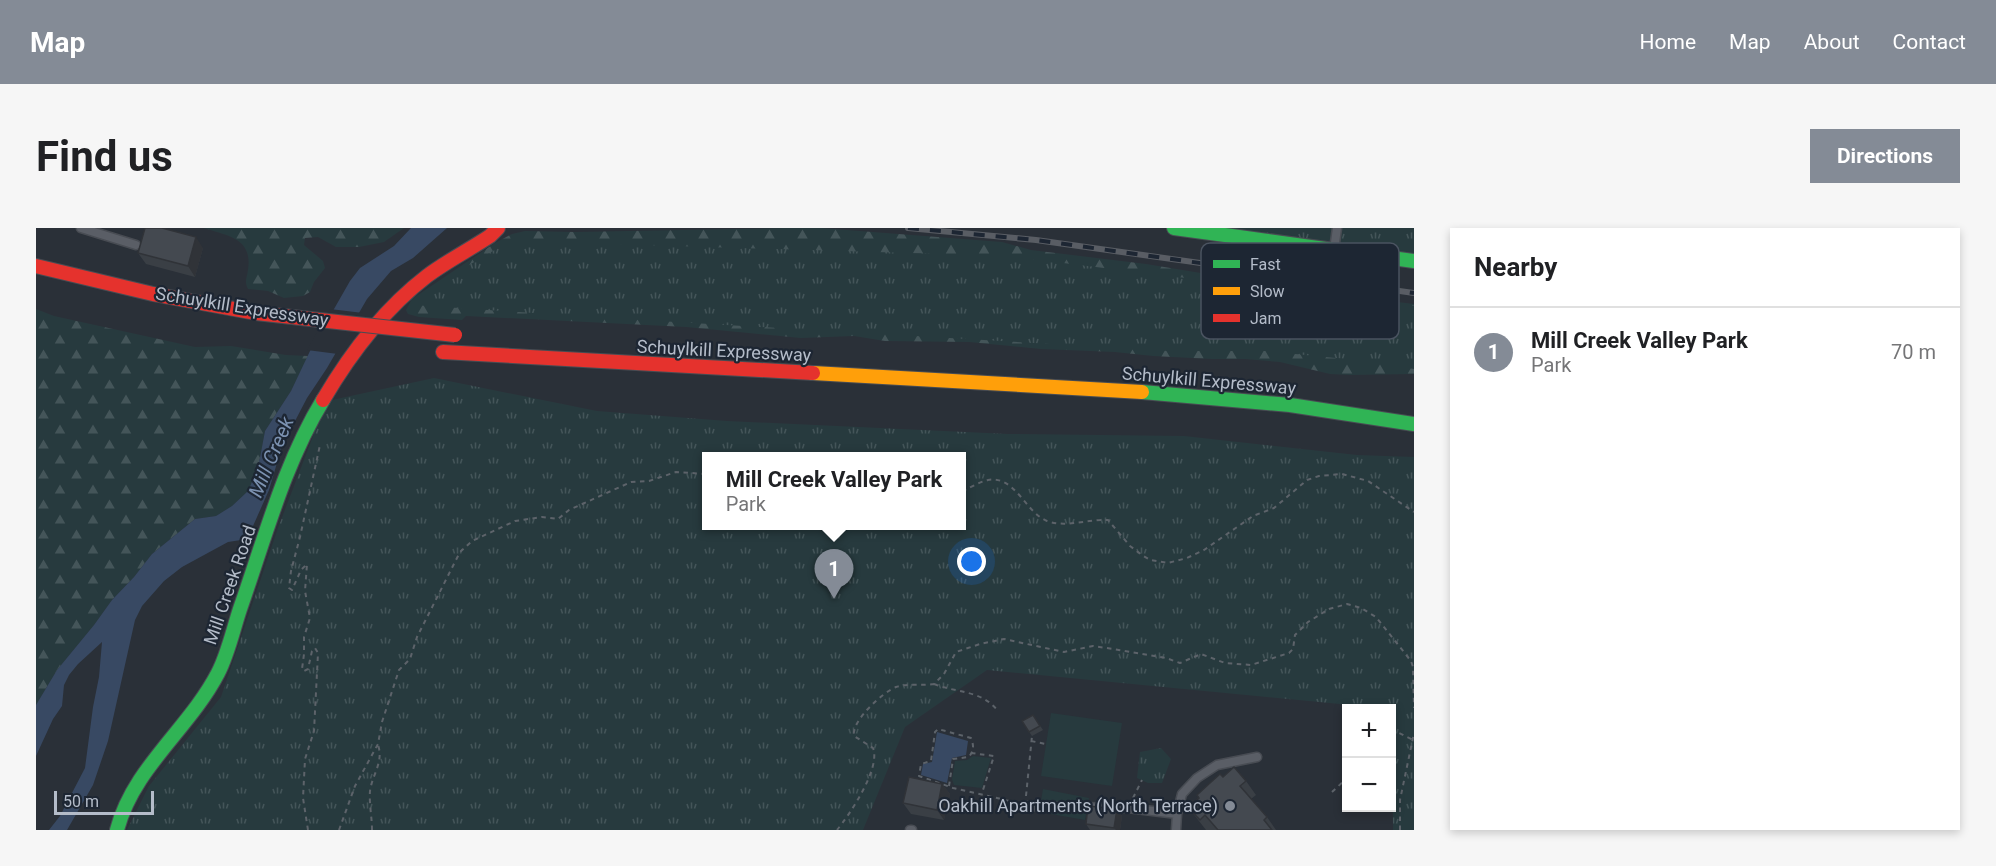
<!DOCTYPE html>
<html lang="en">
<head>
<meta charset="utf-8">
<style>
  body { margin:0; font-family:Roboto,sans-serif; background:#f6f6f6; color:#202124 }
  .controls { position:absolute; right:18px; bottom:18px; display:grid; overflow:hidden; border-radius:0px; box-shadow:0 3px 9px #0003 }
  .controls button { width:54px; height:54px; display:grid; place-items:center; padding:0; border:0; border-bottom:2px solid #e0e0e0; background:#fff; color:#202124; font:30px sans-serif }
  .scale { position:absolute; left:18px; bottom:15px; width:100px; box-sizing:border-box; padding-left:6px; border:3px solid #b4bcc9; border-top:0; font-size:16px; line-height:21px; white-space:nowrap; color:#b4bcc9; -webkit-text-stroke:4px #1d2633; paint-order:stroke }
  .you { position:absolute; left:936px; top:334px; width:21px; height:21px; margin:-15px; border:4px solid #fff; border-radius:50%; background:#1a73e8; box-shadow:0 0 0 9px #1a73e833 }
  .badge { display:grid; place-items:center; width:39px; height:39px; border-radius:50%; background:#848b96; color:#fff; font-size:20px; font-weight:700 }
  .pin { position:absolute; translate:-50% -50px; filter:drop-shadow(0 2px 3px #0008) }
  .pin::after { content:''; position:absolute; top:32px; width:21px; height:18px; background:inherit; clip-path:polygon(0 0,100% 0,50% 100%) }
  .popup { position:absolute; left:666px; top:224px; width:264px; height:78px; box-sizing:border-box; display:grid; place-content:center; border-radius:0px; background:#fff; filter:drop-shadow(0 2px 4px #0005); font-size:20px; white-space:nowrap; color:#757577 }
  .popup b { font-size:22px; color:#202124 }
  .popup::after { content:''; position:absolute; left:50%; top:100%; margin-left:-12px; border:12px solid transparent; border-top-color:#fff }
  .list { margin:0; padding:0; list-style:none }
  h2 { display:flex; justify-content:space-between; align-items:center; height:78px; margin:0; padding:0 24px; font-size:26px }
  h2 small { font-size:20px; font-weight:400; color:#757577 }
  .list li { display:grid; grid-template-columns:39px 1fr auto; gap:18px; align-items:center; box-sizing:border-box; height:90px; padding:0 24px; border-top:2px solid #e0e0e0 }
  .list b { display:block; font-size:22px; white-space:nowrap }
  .list p { margin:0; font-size:20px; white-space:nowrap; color:#757577 }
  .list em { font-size:20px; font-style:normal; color:#757577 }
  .map { position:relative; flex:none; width:1378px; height:602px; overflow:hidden; border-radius:0px }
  header { display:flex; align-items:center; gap:36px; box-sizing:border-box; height:84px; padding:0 30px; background:#848b96; color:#fff }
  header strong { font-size:28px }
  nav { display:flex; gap:33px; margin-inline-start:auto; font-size:21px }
  .intro { display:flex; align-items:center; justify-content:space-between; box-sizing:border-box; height:144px; padding:0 36px }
  h1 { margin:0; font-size:42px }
  .button { padding:15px 27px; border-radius:0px; background:#848b96; color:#fff; font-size:21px; font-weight:700 }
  main { display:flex; gap:36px; padding:0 36px }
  aside { flex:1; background:#fff; border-radius:0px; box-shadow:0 3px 9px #0003 }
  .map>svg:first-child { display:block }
</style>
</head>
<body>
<header>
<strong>Map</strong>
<nav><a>Home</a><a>Map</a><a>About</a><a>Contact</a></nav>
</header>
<div class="intro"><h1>Find us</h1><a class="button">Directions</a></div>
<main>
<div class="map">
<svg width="1378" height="602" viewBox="0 0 1378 602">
  <defs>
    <pattern id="forest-firs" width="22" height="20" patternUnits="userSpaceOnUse" patternTransform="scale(1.5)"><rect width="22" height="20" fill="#273a3e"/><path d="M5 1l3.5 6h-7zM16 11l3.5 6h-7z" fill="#445559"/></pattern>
    <pattern id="park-tufts" width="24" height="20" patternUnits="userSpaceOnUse" patternTransform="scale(1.5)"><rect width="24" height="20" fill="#273a3e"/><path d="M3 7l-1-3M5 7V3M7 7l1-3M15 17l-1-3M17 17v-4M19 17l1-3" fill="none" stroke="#445559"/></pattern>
  </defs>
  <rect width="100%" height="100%" fill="#2a3038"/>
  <path fill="#273a3e" d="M1015,485l71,10 -10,63 -71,-10z
    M937,528l18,2 -9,30 -28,-3 -2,-6 3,-18 12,-1z
    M1007,561l46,9 -4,22 -46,-8z"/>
  <path fill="url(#forest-firs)" d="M168,0h200l-20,14 -25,5h-23l-18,-10 -13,1 -1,7 19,16 2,7 -11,14 -4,10 -7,4 -19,2 -16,-7 -20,-2c-4,-8 -1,-11 0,-19 5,-32 -20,-34 -44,-42z
    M749,0h36l181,14 29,8 115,14 176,29 92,11v70l-64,1 -20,-1 -50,-12 -35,-3h-33l-59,-3 -38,-4 -74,-3 -72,-7 -84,-1 -31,-5 -53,2 -115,-11 -220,-11 -4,4 -43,-3 -11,-3 -2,-4 6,-11 83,-56 17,-9 13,-3 50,1z
    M0,81l18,7 141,31 36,-1 55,9 22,1 -17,35 -26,40 -7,37 -10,23 -16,15 -16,10 -21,3 -43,35 -18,23 -22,23 -18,25 -37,45 -21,35z"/>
  <path fill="url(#park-tufts)" fill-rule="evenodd" d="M1192,0h186v26z
    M474,13l496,15 408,50v63l-38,-7 -110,-11h-97l-577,-34 -178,-12 16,-17z
    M398,150l163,33 130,10 281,13 176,2 173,19 57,2v373h-21l-1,-121 -405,-39 -82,57 -42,103h-736l22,-44 72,-89 57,-169 42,-110 12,-18zM670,228h256v70h-256z
    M1125,520l10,11 -9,24h-14l-11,-5 3,-26z"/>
  <path fill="#384963" d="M375,0h36l-34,30 -22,13 -24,28 -40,69 -20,30 -25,48 -13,44 -16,36 -7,10 -5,4 -13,2 -46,25 -18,14 -22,25 -7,14 -27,121 -15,44 -26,45h-18l11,-14 25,-48 8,-61 6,-30 3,-35 -24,22 -9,11 -5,10 -2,21 -9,13 -17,37v-51l21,-35 37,-45 18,-25 22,-23 18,-23 43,-35 21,-3 16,-10 16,-15 10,-23 7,-37 26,-40 19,-40 40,-70 10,-13 34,-22z
    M901,504l31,9 -2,14 -14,3 -5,25 -26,-8 2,-11 9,-2z"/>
  <path fill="#2a3038" d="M294,81l33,4 -25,41 -31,-4z"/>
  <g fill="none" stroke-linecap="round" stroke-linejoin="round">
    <defs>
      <path id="lane" d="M45,0l55,17
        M1298,22l3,-22
        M988,578l104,2 49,6
        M874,602h2
        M1140,602l1,-16 5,-20 15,-16 20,-13 40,-8"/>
      <path id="fast" d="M1138,0l240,33
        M1106,164l148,13 124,19
        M81,602c16,-62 72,-101 101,-157 10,-19 15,-43 22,-64 25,-71 44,-145 83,-209"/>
      <path id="slow" d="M777,145l329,19"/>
      <path id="jam" d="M0,38l117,28 103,19
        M407,124l370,21
        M287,172c27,-46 61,-91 104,-124 20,-15 42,-26 63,-40l8,-8"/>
    </defs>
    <use href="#lane" stroke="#484c53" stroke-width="11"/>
    <use href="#fast" stroke="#484c53" stroke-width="16"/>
    <use href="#slow" stroke="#484c53" stroke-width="16"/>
    <use href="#jam" stroke="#484c53" stroke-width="16"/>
    <path stroke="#5d636a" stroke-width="2" stroke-dasharray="4.5 4.5" stroke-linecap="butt" d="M926,263c8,-3 17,-9 26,-11 27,-5 37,32 59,41 19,7 41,-2 61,-1l22,26 12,9 8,5 18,3 19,-5 17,-8 49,-34 21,-8 33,-28 12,-4 23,-2 26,7 46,31
      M898,456c22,9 48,6 64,27
      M1356,510l7,-5 14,7
      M995,513l15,3
      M935,525l23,3 -12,37
      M913,558l4,-27 16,-2c5,-7 5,-11 2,-19l-33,-9 -3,3 -4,29 -10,3 -2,12 34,12 61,14
      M1296,564l14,-13
      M990,568l6,-60
      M1097,570l9,-18
      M272,602l-5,-32 2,-39 9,-28 4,-78 -3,-5 -3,3 -4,18 -4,2 -2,-2 2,-15v-17l6,-19 -5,-27 2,-27 -6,6 -9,20 -3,-2 2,-17 9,-34 20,-92
      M303,602l16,-44 23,-42 4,-22 17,-52 11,-11 7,-22 43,-85 12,-11 43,-20 27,-4 16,2 11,-9 62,-28 18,-1 27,-9 30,2
      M336,602c0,-13 -3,-26 -2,-39 2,-16 14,-29 8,-46
      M801,602c13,-16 44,-62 36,-82l-19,-12c-3,-15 29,-44 42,-49 12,-4 25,-1 38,-3l10,-10 12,-22 24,-8 24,-5 60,13 29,-6 20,3 53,9 14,5 21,-9 24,9 26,2 38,-12 4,-4 2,-14 13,-13 21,-13 18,-5 14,4 15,9 35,44 2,6 1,41
      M1364,602v-30l14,-67"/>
    <use href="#lane" stroke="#5a5e66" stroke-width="8"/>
    <use href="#fast" stroke="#30b455" stroke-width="14"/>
    <use href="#slow" stroke="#ff9f0a" stroke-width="14"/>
    <use href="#jam" stroke="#e5322d" stroke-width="14"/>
    <defs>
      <path id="rail" d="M872,0l128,12 378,53"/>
    </defs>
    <use href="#rail" stroke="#595d64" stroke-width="6"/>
    <use href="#rail" stroke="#1d2633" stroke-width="4" stroke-dasharray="11" stroke-linecap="butt"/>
    <defs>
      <path id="jam-bridge" d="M220,85l199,22"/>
    </defs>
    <use href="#jam-bridge" stroke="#474c53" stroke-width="16" stroke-linecap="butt"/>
    <use href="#jam-bridge" stroke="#e5322d" stroke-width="14"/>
  </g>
  <path fill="#3a3f45" d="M167,20l-8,29 -49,-13 -8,-11z
    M997,487l10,15 -11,6 -10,-15z
    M1187,549l23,4 10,14 -5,4 16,18 9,13h-70l-18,-23 11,-9 -2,-3z
    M906,556l8,10 -6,26 -33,-6 -8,-11z
    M1081,581l5,7 -2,14h-30l-4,-6z"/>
  <path fill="#303338" d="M160,9l7,11 -8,29 -7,-11z
    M906,556l8,10 -6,26 -7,-10z
    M1081,581l5,7 -2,14h-4l-2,-2z"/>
  <path fill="#444950" stroke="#303338" stroke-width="1.5" d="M109,0h17l34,9 -8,29 -50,-13z
    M997,487l7,11 -11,6 -7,-11z
    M1198,539l12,14 -6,5 27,31 -3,3 8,10h-54l-13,-15 -5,5 -12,-13 11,-9 -2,-3 13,-12 10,-9 3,3z
    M873,549l33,7 -5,26 -34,-7z
    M1052,578l29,3 -3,19 -28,-4z"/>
  <circle fill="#848b96" stroke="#1d2633" stroke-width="2" cx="1194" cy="578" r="6"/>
  <g text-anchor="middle" stroke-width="4.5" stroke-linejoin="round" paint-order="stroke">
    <g font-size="18" fill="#b4bcc9" stroke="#1d2633">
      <text transform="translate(206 79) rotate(9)" y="6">Schuylkill Expressway</text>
      <text transform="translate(688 123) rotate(3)" y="6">Schuylkill Expressway</text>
      <text transform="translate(1173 153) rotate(5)" y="6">Schuylkill Expressway</text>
      <text transform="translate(194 357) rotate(-71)" y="6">Mill Creek Road</text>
    </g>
    <g font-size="18" fill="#b4bcc9" stroke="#1d2633" text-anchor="end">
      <text x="1182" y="584">Oakhill Apartments (North Terrace)</text>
    </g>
    <g font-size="20" font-style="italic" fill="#7c92b1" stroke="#1d2633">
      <text transform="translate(235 229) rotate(-67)" y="7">Mill Creek</text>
    </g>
  </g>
  <rect x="1165" y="15" width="198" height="96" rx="9" fill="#1d2633" stroke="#4a5360" stroke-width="1.5"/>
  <rect x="1177" y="32" width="27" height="8" fill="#30b455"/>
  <rect x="1177" y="59" width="27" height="8" fill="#ff9f0a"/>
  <rect x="1177" y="86" width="27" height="8" fill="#e5322d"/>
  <g font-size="16" fill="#b4bcc9">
    <text x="1214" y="42">Fast</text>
    <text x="1214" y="69">Slow</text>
    <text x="1214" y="96">Jam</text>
  </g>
</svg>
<div class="controls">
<button>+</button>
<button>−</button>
</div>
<div class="scale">50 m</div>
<div class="you"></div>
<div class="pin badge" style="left:798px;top:371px">1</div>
<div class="popup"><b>Mill Creek Valley Park</b>Park</div>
</div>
<aside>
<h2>Nearby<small></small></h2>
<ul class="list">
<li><span class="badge">1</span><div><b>Mill Creek Valley Park</b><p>Park</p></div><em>70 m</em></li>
</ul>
</aside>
</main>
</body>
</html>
